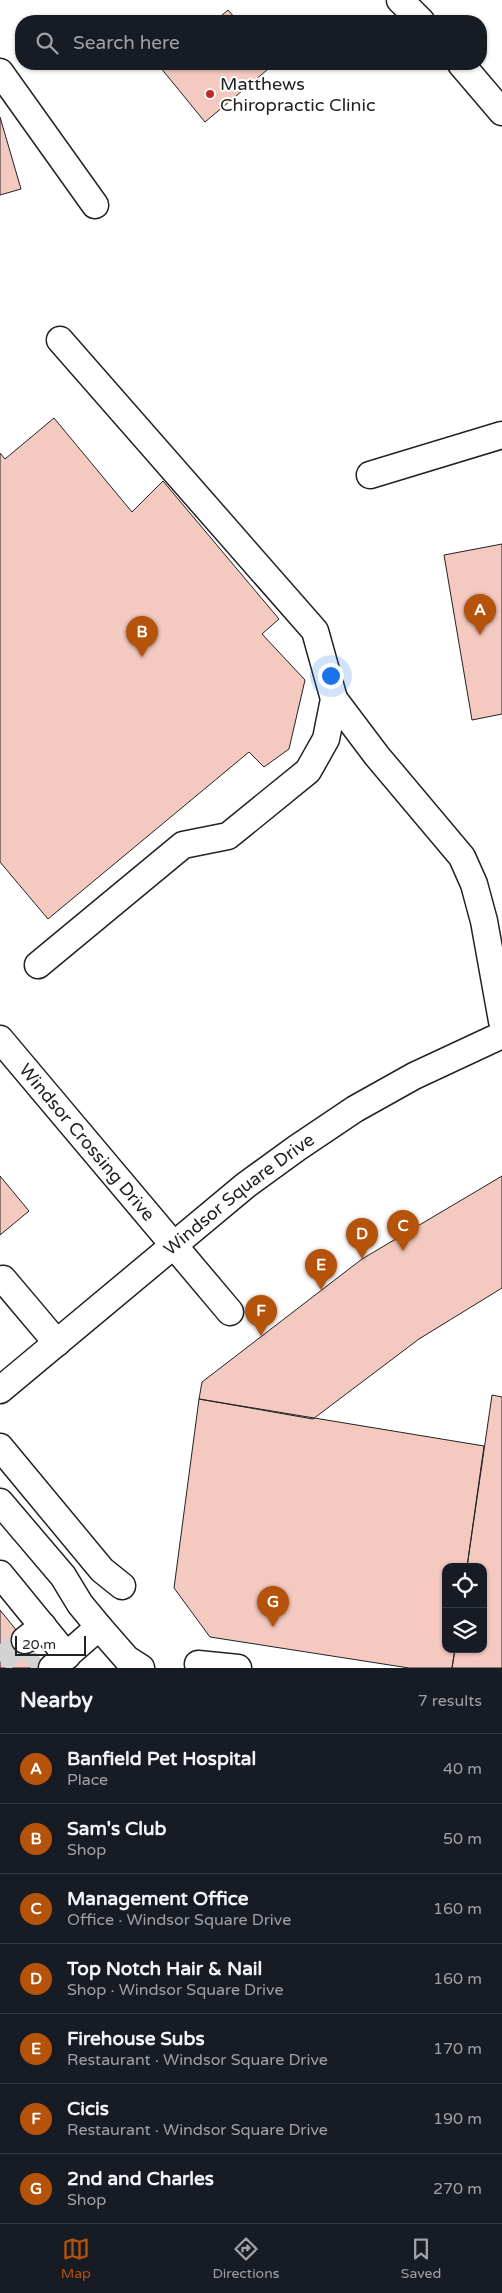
<!DOCTYPE html>
<html lang="en">
<head>
<meta charset="utf-8">
<style>
  body { margin:0; font-family:"Varela Round",sans-serif; background:#20242c; color:#f1f3f6 }
  .controls { position:absolute; right:15px; bottom:15px; display:grid; overflow:hidden; border-radius:10px; box-shadow:0 1px 4px #0004 }
  .controls button { width:45px; height:45px; display:grid; place-items:center; padding:0; border:0; border-bottom:1px solid #363941; background:#171b24; color:#f1f3f6; font:25px sans-serif }
  .scale { position:absolute; left:15px; bottom:12px; width:71px; box-sizing:border-box; padding-left:5px; border:2px solid #222; border-top:0; font-size:14px; line-height:18px; white-space:nowrap; color:#222; -webkit-text-stroke:4px #fff; paint-order:stroke }
  .you { position:absolute; left:330px; top:675px; width:18px; height:18px; margin:-12px; border:4px solid #fff; border-radius:50%; background:#1a73e8; box-shadow:0 0 0 8px #1a73e833 }
  .badge { display:grid; place-items:center; width:32px; height:32px; border-radius:50%; background:#b45309; color:#fff; font-size:16px; font-weight:700 }
  .pin { position:absolute; translate:-50% -41px; filter:drop-shadow(0 1px 2px #0008) }
  .pin::after { content:''; position:absolute; top:26px; width:18px; height:15px; background:inherit; clip-path:polygon(0 0,100% 0,50% 100%) }
  .list { margin:0; padding:0; list-style:none }
  h2 { display:flex; justify-content:space-between; align-items:center; height:65px; margin:0; padding:0 20px; font-size:21px }
  h2 small { font-size:16px; font-weight:400; color:#9ea1a6 }
  .list li { display:grid; grid-template-columns:32px 1fr auto; gap:15px; align-items:center; box-sizing:border-box; height:70px; padding:0 20px; border-top:1px solid #363941 }
  .list b { display:block; font-size:19px; white-space:nowrap }
  .list p { margin:0; font-size:16px; white-space:nowrap; color:#9ea1a6 }
  .list em { font-size:16px; font-style:normal; color:#9ea1a6 }
  .icon { flex:none; width:28px; height:28px; fill:none; stroke:currentColor; stroke-width:2; stroke-linecap:round; stroke-linejoin:round }
  .map { position:relative; flex:none; width:502px; height:1668px; overflow:hidden }
  .search { position:absolute; background:#171b24; box-shadow:0 1px 4px #0004; left:15px; right:15px; top:15px; height:55px; display:flex; align-items:center; gap:12px; box-sizing:border-box; padding:0 18px; border-radius:20px; color:#9ea1a6; font-size:19px }
  .sheet { height:555px; background:#171b24 }
  nav { display:flex; justify-content:space-around; align-items:center; box-sizing:border-box; height:70px; border-top:1px solid #363941; background:#171b24; font-size:14px; color:#9ea1a6 }
  nav a { display:grid; justify-items:center; gap:2px }
  nav .on { color:#b45309 }
  .map>svg:first-child { display:block }
</style>
</head>
<body>
<div class="map">
<svg width="502" height="1668" viewBox="0 0 502 1668">
  <rect width="100%" height="100%" fill="#fff"/>
  <path fill="#f3c9c0" stroke="#222" d="M228,10l8,9 4,-3 5,5h-30z
    M164,64h108l1,1 -68,57 -45,-55z
    M0,117l21,72 -21,6z
    M54,418l78,94 31,-31 116,138 -17,15 43,46 -16,69 -25,18 -15,-15 -201,167 -48,-57v-409l5,6z
    M502,544v170l-30,6 -28,-165z
    M0,1176l29,35 -29,24z
    M502,1176v112l-83,51 -106,80 -114,-20 3,-17 160,-123z
    M492,1395l10,2v271h-50l3,-19h28v-82h-16z
    M199,1399l285,47 -17,121h-21v82h9l-3,19h-43l-199,-31 -36,-49z
    M0,1610l43,53 -7,5h-36z"/>
  <g fill="none" stroke-linecap="round" stroke-linejoin="round">
    <path stroke="#d3d3d3" stroke-width="26" stroke-dasharray="26 13" stroke-linecap="butt" d="M0,1661l25,-21
      M31,1668l10,-8"/>
    <defs>
      <g id="minor">
        <path d="M400,0l21,21"/>
        <path d="M461,64l41,48"/>
        <path d="M0,72l95,133"/>
        <path d="M370,475l132,-40"/>
        <path d="M334,699l43,57 85,101 12,27 10,37 18,100"/>
        <path d="M38,965l145,-120 45,-9 80,-65 18,-32 8,-40 -19,-68 -255,-291"/>
        <path id="s1" d="M0,1039l230,273"/>
        <path d="M3,1279l54,64"/>
        <path id="s2" d="M0,1390l246,-205 51,-37 58,-39 59,-33 88,-41"/>
        <path d="M0,1447l102,123 20,16"/>
        <path d="M0,1502l63,74 17,28 19,23 28,32 14,9"/>
        <path d="M0,1574l67,82"/>
        <path d="M25,1640l18,-14"/>
        <path d="M198,1664l40,4"/>
        <path d="M52,1668l47,-41"/>
      </g>
    </defs>
    <use href="#minor" stroke="#222" stroke-width="29"/>
    <use href="#minor" stroke="#fff" stroke-width="26"/>
  </g>
  <circle fill="#c62828" stroke="#fff" stroke-width="2" cx="210" cy="94" r="5"/>
  <g text-anchor="middle" stroke-width="4" stroke-linejoin="round" paint-order="stroke">
    <g font-size="18" fill="#222" stroke="#fff" text-anchor="start">
      <text x="220" y="90">Matthews<tspan x="220" dy="21">Chiropractic Clinic</tspan></text>
    </g>
    <g font-size="18" fill="#222" stroke="#fff">
      <text dy="6" stroke="none"><textPath href="#s1" startOffset="135">Windsor Crossing Drive</textPath></text>
      <text dy="6" stroke="none"><textPath href="#s2" startOffset="309">Windsor Square Drive</textPath></text>
    </g>
  </g>
</svg>
<div class="controls">
<button><svg class="icon" aria-label="locate" viewBox="0 0 24 24"><circle cx="12" cy="12" r="6"/><path d="M12 2v4M12 18v4M2 12h4M18 12h4"/></svg></button>
<button><svg class="icon" aria-label="layers" viewBox="0 0 24 24"><path d="M12 4l9 5-9 5-9-5zM3 14l9 5 9-5"/></svg></button>
</div>
<div class="scale">20 m</div>
<div class="you"></div>
<div class="pin badge" style="left:480px;top:635px">A</div>
<div class="pin badge" style="left:142px;top:657px">B</div>
<div class="pin badge" style="left:403px;top:1251px">C</div>
<div class="pin badge" style="left:362px;top:1259px">D</div>
<div class="pin badge" style="left:321px;top:1290px">E</div>
<div class="pin badge" style="left:261px;top:1336px">F</div>
<div class="pin badge" style="left:273px;top:1627px">G</div>
<div class="search"><svg class="icon" aria-label="search" viewBox="0 0 24 24"><circle cx="10" cy="10" r="6"/><path d="M15 15l6 6"/></svg>Search here</div>
</div>
<section class="sheet">
<h2>Nearby<small>7 results</small></h2>
<ul class="list">
<li><span class="badge">A</span><div><b>Banfield Pet Hospital</b><p>Place</p></div><em>40 m</em></li>
<li><span class="badge">B</span><div><b>Sam's Club</b><p>Shop</p></div><em>50 m</em></li>
<li><span class="badge">C</span><div><b>Management Office</b><p>Office · Windsor Square Drive</p></div><em>160 m</em></li>
<li><span class="badge">D</span><div><b>Top Notch Hair &amp; Nail</b><p>Shop · Windsor Square Drive</p></div><em>160 m</em></li>
<li><span class="badge">E</span><div><b>Firehouse Subs</b><p>Restaurant · Windsor Square Drive</p></div><em>170 m</em></li>
<li><span class="badge">F</span><div><b>Cicis</b><p>Restaurant · Windsor Square Drive</p></div><em>190 m</em></li>
<li><span class="badge">G</span><div><b>2nd and Charles</b><p>Shop</p></div><em>270 m</em></li>
</ul>
</section>
<nav>
<a class="on"><svg class="icon" aria-label="map" viewBox="0 0 24 24"><path d="M3 6l6-2 6 2 6-2v14l-6 2-6-2-6 2zM9 4v14M15 6v14"/></svg>Map</a>
<a><svg class="icon" aria-label="directions" viewBox="0 0 24 24"><path d="M12 3l9 9-9 9-9-9zM9 14v-3h6M13 9l2 2-2 2"/></svg>Directions</a>
<a><svg class="icon" aria-label="saved" viewBox="0 0 24 24"><path d="M7 4h10v16l-5-4-5 4z"/></svg>Saved</a>
</nav>
</body>
</html>
